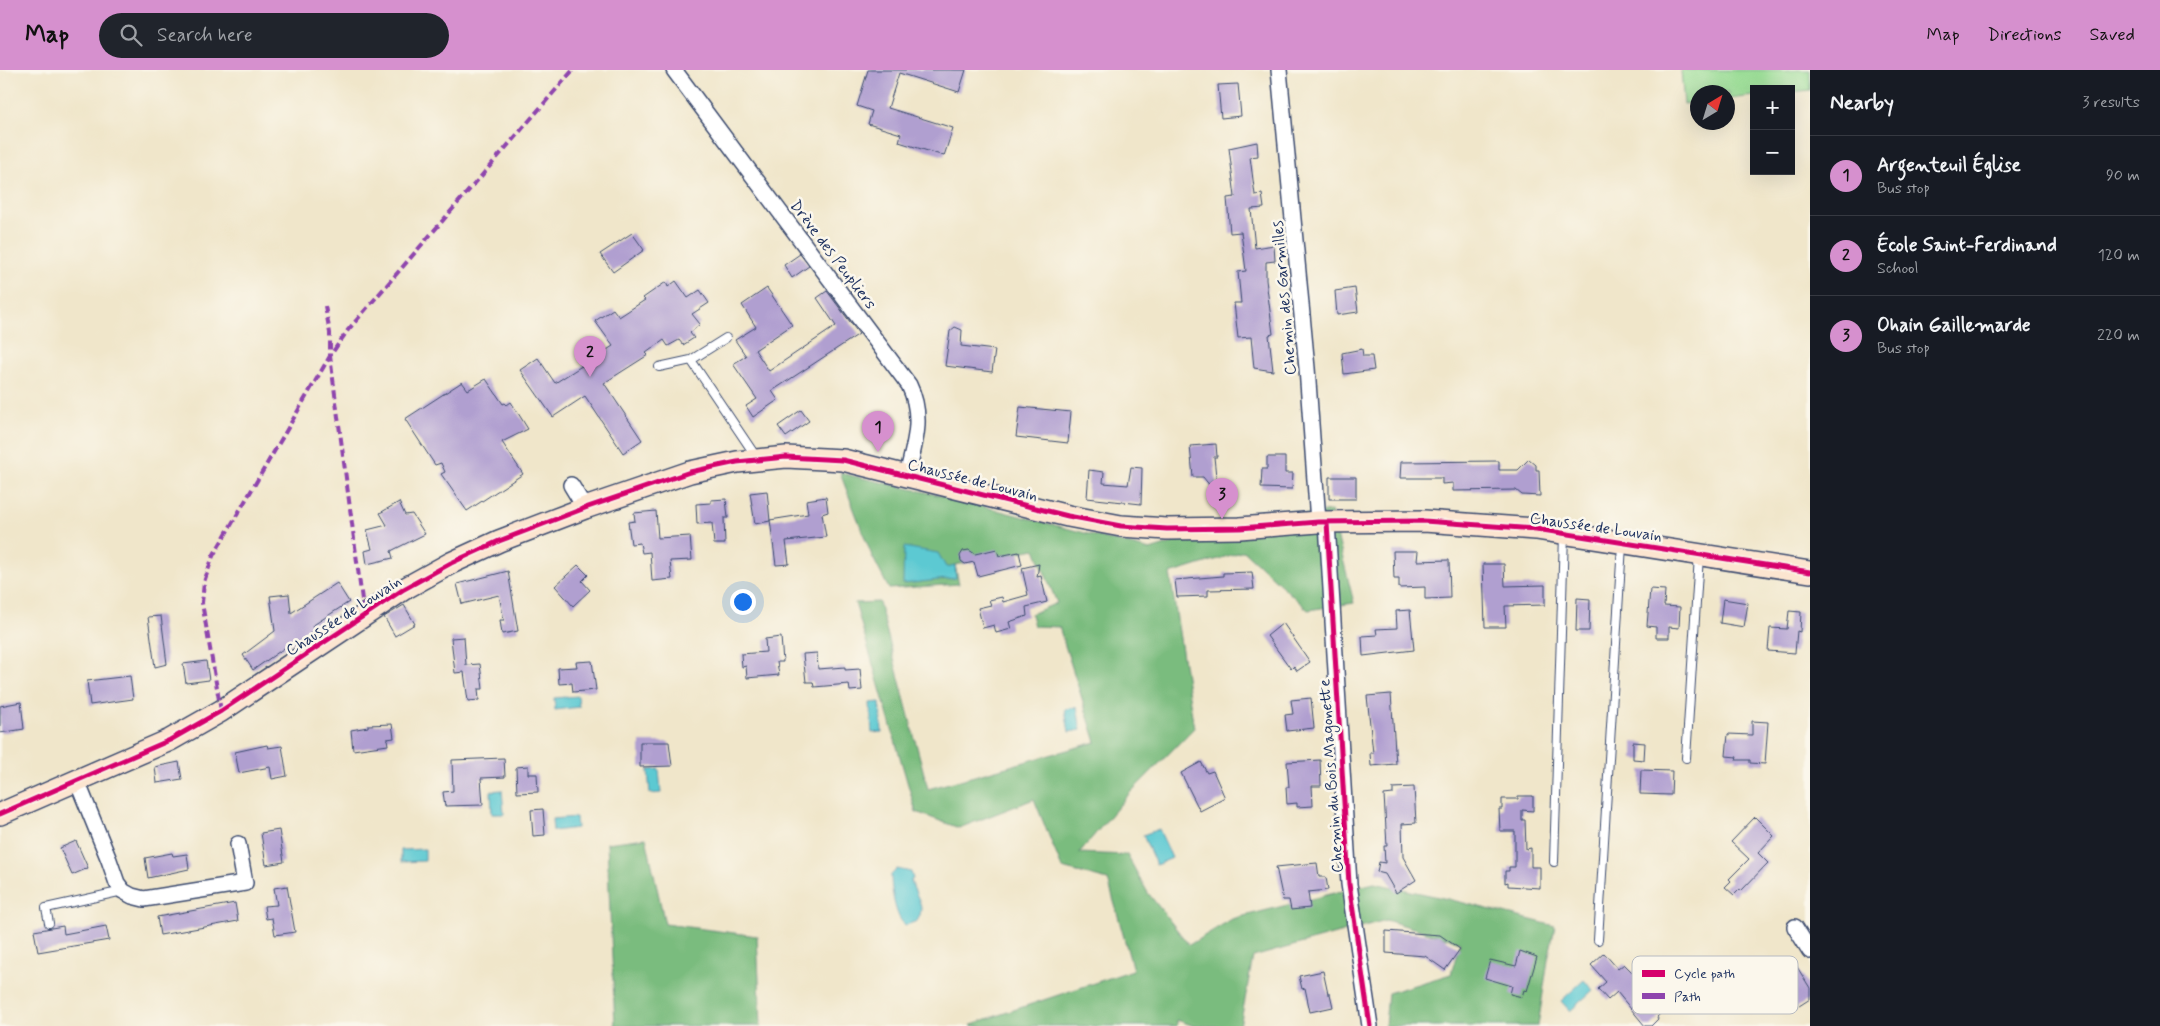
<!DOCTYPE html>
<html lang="en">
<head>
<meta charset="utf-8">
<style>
  body { margin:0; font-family:Mynerve,sans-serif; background:#20242c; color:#f1f3f6 }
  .controls { position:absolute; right:15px; top:15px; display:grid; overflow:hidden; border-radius:0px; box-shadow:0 5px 20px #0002 }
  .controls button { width:45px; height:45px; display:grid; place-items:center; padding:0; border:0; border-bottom:1px solid #363941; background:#171b24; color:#f1f3f6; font:25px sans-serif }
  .compass { position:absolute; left:1690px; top:15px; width:45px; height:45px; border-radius:50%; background:#171b24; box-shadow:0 5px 20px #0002; rotate:38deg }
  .you { position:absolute; left:742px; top:531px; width:18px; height:18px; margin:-12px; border:4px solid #fff; border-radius:50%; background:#1a73e8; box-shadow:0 0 0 8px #1a73e833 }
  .badge { display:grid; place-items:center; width:32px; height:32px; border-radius:50%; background:#d690ce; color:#111; font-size:16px; font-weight:700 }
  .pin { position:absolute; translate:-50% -41px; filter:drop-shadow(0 1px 2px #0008) }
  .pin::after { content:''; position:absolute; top:26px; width:18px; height:15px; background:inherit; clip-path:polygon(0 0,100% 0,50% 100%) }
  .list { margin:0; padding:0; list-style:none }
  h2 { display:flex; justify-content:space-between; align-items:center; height:65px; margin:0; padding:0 20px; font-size:21px }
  h2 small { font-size:16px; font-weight:400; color:#9ea1a6 }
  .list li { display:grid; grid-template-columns:32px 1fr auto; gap:15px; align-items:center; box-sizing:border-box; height:80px; padding:0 20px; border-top:1px solid #363941 }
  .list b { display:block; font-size:19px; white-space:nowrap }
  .list p { margin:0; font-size:16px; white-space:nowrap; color:#9ea1a6 }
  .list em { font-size:16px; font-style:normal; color:#9ea1a6 }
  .icon { flex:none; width:28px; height:28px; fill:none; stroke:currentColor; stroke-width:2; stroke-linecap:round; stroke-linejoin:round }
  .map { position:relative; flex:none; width:1810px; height:956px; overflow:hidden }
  header { display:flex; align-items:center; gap:30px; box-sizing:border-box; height:70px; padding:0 25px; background:#d690ce; color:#111 }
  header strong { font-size:24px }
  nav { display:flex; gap:28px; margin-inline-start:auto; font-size:18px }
  .search { width:350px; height:45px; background:#20242c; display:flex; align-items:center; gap:12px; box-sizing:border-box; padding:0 18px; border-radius:28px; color:#9ea1a6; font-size:19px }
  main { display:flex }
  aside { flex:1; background:#171b24 }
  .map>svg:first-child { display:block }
</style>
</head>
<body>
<header>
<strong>Map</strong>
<div class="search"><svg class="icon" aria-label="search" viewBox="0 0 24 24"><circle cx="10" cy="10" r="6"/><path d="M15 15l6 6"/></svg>Search here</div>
<nav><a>Map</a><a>Directions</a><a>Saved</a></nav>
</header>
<main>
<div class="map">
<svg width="1810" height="956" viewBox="0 0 1810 956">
  <rect width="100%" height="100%" fill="#fbf7ec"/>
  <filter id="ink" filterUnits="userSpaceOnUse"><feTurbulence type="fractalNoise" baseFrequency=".02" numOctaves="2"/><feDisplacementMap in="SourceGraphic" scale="10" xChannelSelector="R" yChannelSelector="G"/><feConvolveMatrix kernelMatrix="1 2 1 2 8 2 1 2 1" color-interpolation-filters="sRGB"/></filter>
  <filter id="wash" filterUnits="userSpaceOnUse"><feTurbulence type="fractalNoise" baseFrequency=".0096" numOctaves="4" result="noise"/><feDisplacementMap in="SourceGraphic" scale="20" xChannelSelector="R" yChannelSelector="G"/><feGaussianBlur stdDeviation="1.12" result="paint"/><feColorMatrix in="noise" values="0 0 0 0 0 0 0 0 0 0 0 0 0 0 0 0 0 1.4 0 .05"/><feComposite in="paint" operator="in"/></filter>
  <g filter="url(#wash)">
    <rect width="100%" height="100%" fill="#f0e6ca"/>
    <path fill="#99dc94" stroke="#5a8679" d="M1681,0h129v20l-19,2v-3h-37v7l-26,3v-7h-30l-1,10 -13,2z"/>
    <path fill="#7abc7e" stroke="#4a766e" d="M840,403l107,24 203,53 70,-22 111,-17 23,92 -46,7 -64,-59 -74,23 24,154 -65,66 -50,59 48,2 21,38 41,52 43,-26 142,-36 74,16 107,27 -7,34 -10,66h-153l3,-33 63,-19 9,-32 -74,-22 -133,37 -13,69h-46l-17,-6v6h-205v-2l161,-54 -25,-90 -46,-12 -28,-69 -75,29 -43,-16 -61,-209 24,-1 49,187 168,-47 -37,-115 -25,-1 -3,-12 26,-11 -22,-54 -80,16 4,19 -70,5 -17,-33z
      M646,768l19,86 92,12 4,90h-146l-8,-183z"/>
    <path fill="#5cc9d2" stroke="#3c7c98" d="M904,477l34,6 8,14 9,-2 1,13 -53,6z
      M578,626l1,11 -24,3 -1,-12z
      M880,632l2,30 -10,1 -2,-30z
      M1077,637l4,23 -12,2 -4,-23z
      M659,699l2,24 -11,1 -2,-24z
      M502,720l2,24h-12l-1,-23z
      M576,747l1,11 -24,3 -1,-12z
      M1159,759l13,29 -16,7 -13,-30z
      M425,779v12l-24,1v-12z
      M897,799l14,3 2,7 -2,1c4,17 16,25 6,41l-11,4c-11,-5 -15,-38 -15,-50z
      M1584,910l9,10 -23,21 -9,-10z"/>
    <g id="blocks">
      <path fill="#b09fd0" d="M868,0h98l-7,22 -60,-19 -11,35 65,20 -9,28 -45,-14 2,-8 -33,-10 4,-13 -15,-5z
        M1238,14l3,32 -20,2 -3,-33z
        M1257,72l1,14 -8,1 5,38 7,-1 2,14 -13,1 4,39 19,-3 1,16 -9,1v18l7,54 -4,1 4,36 -19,-3 -3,-31 -13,1 -4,-35h7l-3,-31 8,-1 -5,-39 -11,1 -3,-35 8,-1 -6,-49z
        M632,163l12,17 -31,22 -13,-18z
        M800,184l9,12 -17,12 -8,-13z
        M676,211l12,17 12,-8 9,13 -17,11 8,10 -10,9 4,5 -11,7 -4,-5 -11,6 -4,-6 -18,13 2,2 -44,28 38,57 -19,13 -38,-57 -32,21 -33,-47 18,-12 17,25 58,-37 -18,-25 18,-12 6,8 26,-17 -2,-2 23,-16 2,5z
        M767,218l25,37 -37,25 14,21 67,-45 -19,-28 10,-7 32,43 -87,57 6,9 -25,17 -7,-11 11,-7 -24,-35 13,-8 -11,-16 21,-13 -14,-22z
        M1355,218l3,24 -21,3 -2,-24z
        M955,257l7,3 -1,16 34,4 -3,22 -47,-6 5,-35z
        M1362,279l1,7h9l2,14 -30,4 -2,-21z
        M486,309l17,25 2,-1 2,2 4,-3 17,27 -26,13 21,32 -56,37 -26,-37 4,-2 -4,-9 -6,2 -30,-46 57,-37 6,8z
        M1020,337l51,5 -3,31 -52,-6z
        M801,340l8,11 -23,16 -8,-11z
        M1216,374l1,13h-3l4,39 -15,-19h-10l-3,-31z
        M1267,387h18v16h8l-1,16 -31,-1 1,-19h5z
        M1529,389l7,6v5h3l1,26 -18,-1 -6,-5 -63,1v-8l-11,1v-6h-42l1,-16 98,-1v9h19z
        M1131,397l11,1 -1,36 -54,-6 2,-28 15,2 -1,11 25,2z
        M1329,407h27v22h-27z
        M767,421l3,30 -15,3 -5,-31z
        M826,427l2,15 -6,2 4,23 -40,4 3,23 -13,1 -6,-45 38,-6 -2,-14z
        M726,429l2,19h-4l1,26h-11l-2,-21 -15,1 -1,-20 15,-1v-3z
        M399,432l6,13 7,-1 13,20 -34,17 2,7 -26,6 -2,-13 7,-2 -5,-19 20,-5 -7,-12z
        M656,441l2,27 32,-2 2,24 -22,1 2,18 -20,2 -2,-29 -8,1 -2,-10 -9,1 -3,-22 7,-1 -1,-8z
        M997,479l2,7 20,-4 3,13 -44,11 -4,-14 -9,2 -4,-3 -1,-5 3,-5 6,-1 6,4z
        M1393,481h25l-1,10 32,-1 1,38 -25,1v-12l-26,1v-9h-5z
        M1039,494l-2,13 4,-1 6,26 -21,5 1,9 -18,6 2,7 -15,4 -2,-8 -11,3 -5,-20 13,-3 -2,-5 13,-3 1,5 25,-7 -6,-27z
        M1483,494h21l1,22 40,-1v20l-40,1 1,21h-21z
        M578,495l10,10 -6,6 8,9 -17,16 -18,-20z
        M508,501l10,60 -16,3 -2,-14h4l-5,-25 -37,9 -5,-20z
        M1252,502l2,17 -46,1v6l-31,1 -2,-17 48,-4v-3z
        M337,513l12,19 -37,24 3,5 -20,14 -2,-3 -40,28 -10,-15 32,-24 -5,-35 19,-2 2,19z
        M1650,519l15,1 -1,16 16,1 -1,21 -10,-1v11h-13v-11l-9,-1z
        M1577,528l13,1 -1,32h-13z
        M1723,529l25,4 -4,24 -24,-4z
        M404,535l11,19 -20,12 -11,-19z
        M1410,540l4,40 -51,6 -1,-20 15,-1 -1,-6 21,-1 -1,-17z
        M1789,541l12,1 -1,20 -3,-1 -2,22 -27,-2 2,-23 17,1z
        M161,546l6,48 -12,3 -7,-50z
        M1283,553l27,39 -13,9 -3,-5 -3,3 -24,-33z
        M464,567l2,28 14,-1 3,25h-5l1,11 -11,1 -4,-29 -9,1 -4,-35z
        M781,567l2,25h-6l2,13 -32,3 -1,-12 -4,1 -1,-13 25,-2 -1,-13z
        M817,583l1,16 27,-2v3l15,-1 2,21 -12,1 -1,-7 -35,3 -1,-5h-7l-3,-28z
        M206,591l3,19 -23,3 -3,-19z
        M592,591l4,29 -23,2 -1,-9 -13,1 -1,-16 19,-1 -1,-5z
        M130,606l3,23 -43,6 -3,-24z
        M1391,624l5,70 -25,2 -1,-13h3l-6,-57z
        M1311,628l3,30 -27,3 -2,-16 8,-1 -2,-14z
        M21,632l3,27 -24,4v-27z
        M1752,651l16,1 -3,42 -15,-1v-3h-14l1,-3 -11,-1 2,-22 24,1z
        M392,654l2,14 -7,1 1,6 -35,5 -2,-20 17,-3v-2z
        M640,672h29l3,24 -32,1z
        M1633,672l12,1 -1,17 -11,-1z
        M267,675l1,3 14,-2 5,30 -15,3 -2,-12 -31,6 -4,-21z
        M504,688l1,19 -24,1 2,27 -38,1 -2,-14 10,-1 -1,-31z
        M1320,690l1,26h-9l1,20 -16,1v-4l-10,1 -1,-17h3l-2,-25z
        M179,692l3,17 -25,4 -2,-16z
        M1201,692l6,11 6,-2 12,27 -25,13 -19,-38z
        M528,696v8h9l1,18 -21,1 -1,-26z
        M1641,700l31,1 -1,24 -31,-1z
        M1414,717l2,36 -14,1 1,33 13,23 -20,13 -11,-19 -8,-2 2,-10 6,1 -1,-17h3l-3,-51 9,-1v-6z
        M1518,726h15v15l-11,-1v10h3l1,29 5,-1v19h9v21l-32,-2v-4l-3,1v-12h4v-4h6v-36h-15l-1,-22h3v-10h16z
        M543,739l2,26 -12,1 -2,-26z
        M1755,747l19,19 -16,17 10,10 -27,28 -1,-2 -6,6 -9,-8 6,-6 -2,-2 20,-20 -18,-17z
        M279,760l5,32 -18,3 -5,-32z
        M76,771l12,27 -16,7 -12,-27z
        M172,783l1,3 14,-2 2,15 -41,9 -3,-20z
        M1317,793l2,14h7l2,13 -20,2 2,16 -19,2 -2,-10h-6l-7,-33z
        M287,816l8,46 -20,3 -3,-17 -6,1 -2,-13 13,-1 -3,-17z
        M235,833l3,18 -78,14 -3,-18z
        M63,856l1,8 42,-8 3,14 -71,12 -4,-21z
        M1386,861l54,4 20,14 -15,21 -20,-14 -39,-3z
        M1520,881l17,6 -10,34 -3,-1 -2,7 -12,-3 2,-8 -27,-8 5,-18 26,6z
        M1604,883l14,16 6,-5 9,9 14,-13 11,14 -15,14 9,7 -5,5 13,14 -3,3 1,2 -7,7h-6l-28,-34 -9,8 -10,-11 8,-7 -15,-17z
        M1794,892l16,26v11l-14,9 -9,-16 -11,7 -9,-14 11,-7 -3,-4z
        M1323,901l5,23h2l3,13 -23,5 -5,-24 -3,1 -3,-13z"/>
    </g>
  </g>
  <g filter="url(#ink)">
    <use href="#blocks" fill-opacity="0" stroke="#3b4a6e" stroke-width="1"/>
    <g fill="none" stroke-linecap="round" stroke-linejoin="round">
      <defs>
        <path id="service" d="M726,268l-35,22 66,98
          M659,297l32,-7
          M1686,688l13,-202
          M1554,792l10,-328
          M49,853l-3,-15 77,-17
          M1598,870l24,-395"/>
        <path id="minor" d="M674,0l235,315c15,31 6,58 -2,90
          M1279,0l28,298 11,154
          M571,415l14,23
          M1327,453l22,361 21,142
          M77,711l32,79 8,23 6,8 9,5 12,3 101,-16 -7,-39
          M1795,857l15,24"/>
        <path id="secondary" d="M0,744l170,-74 51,-29 183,-122 47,-26 48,-22 86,-33 105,-36 47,-10 49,-5 57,3 225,56 53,10 46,3 73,-1 78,-6 106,-1 112,8 274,43"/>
      </defs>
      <use href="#service" stroke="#3b4a6e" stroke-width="10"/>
      <use href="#minor" stroke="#3b4a6e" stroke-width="18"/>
      <use href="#secondary" stroke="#3b4a6e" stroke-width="24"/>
      <use href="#service" stroke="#fff" stroke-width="8"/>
      <use href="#minor" stroke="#fff" stroke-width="15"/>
      <use href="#secondary" stroke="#fce5d0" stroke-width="21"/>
      <path stroke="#8e44ad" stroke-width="4" stroke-dasharray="8 4" stroke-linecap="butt" d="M325,236l5,27v23l34,259
        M221,641l-19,-108 2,-21 9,-26 117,-200 18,-26 225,-260"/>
      <defs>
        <path id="cycleway" d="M1327,453l22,361 21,142
          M0,744l170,-74 51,-29 183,-122 47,-26 48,-22 86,-33 105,-36 47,-10 49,-5 57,3 225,56 53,10 46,3 73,-1 78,-6 106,-1 112,8 274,43"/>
      </defs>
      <use href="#cycleway" stroke="#fbf7ec" stroke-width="8"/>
      <use href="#cycleway" stroke="#d6006c" stroke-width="5"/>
    </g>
  </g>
  <g text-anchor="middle" stroke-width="5" stroke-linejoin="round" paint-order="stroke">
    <g font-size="16" fill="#1b2f5e" stroke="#fbf7ec">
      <text transform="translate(834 184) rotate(53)" y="6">Drève des Peupliers</text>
      <text transform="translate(1283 228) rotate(-95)" y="6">Chemin des Garmilles</text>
      <text transform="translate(973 409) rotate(14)" y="6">Chaussée de Louvain</text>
      <text transform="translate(1596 456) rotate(8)" y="6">Chaussée de Louvain</text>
      <text transform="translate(343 545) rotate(-33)" y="6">Chaussée de Louvain</text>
      <text transform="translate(1330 706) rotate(-94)" y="6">Chemin du Bois Magonette</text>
    </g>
  </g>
  <rect x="1632" y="886" width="166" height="58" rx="8" fill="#fbf7ec" stroke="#b8bbc1" stroke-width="1"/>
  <rect x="1642" y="900" width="23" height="7" fill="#d6006c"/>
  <rect x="1642" y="923" width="23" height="6" fill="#8e44ad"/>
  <g font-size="14" fill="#1b2f5e">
    <text x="1674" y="908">Cycle path</text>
    <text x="1674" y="931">Path</text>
  </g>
</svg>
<div class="controls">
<button>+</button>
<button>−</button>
</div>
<svg class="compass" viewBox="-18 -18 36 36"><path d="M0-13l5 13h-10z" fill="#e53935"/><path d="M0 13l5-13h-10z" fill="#9ea1a6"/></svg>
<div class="you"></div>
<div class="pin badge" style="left:878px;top:382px">1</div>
<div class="pin badge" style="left:590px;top:307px">2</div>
<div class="pin badge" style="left:1222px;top:449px">3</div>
</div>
<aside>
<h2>Nearby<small>3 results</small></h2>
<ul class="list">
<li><span class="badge">1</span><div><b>Argenteuil Église</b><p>Bus stop</p></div><em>90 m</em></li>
<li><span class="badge">2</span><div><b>École Saint-Ferdinand</b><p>School</p></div><em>120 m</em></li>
<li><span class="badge">3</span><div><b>Ohain Gaillemarde</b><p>Bus stop</p></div><em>220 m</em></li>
</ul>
</aside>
</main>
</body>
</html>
